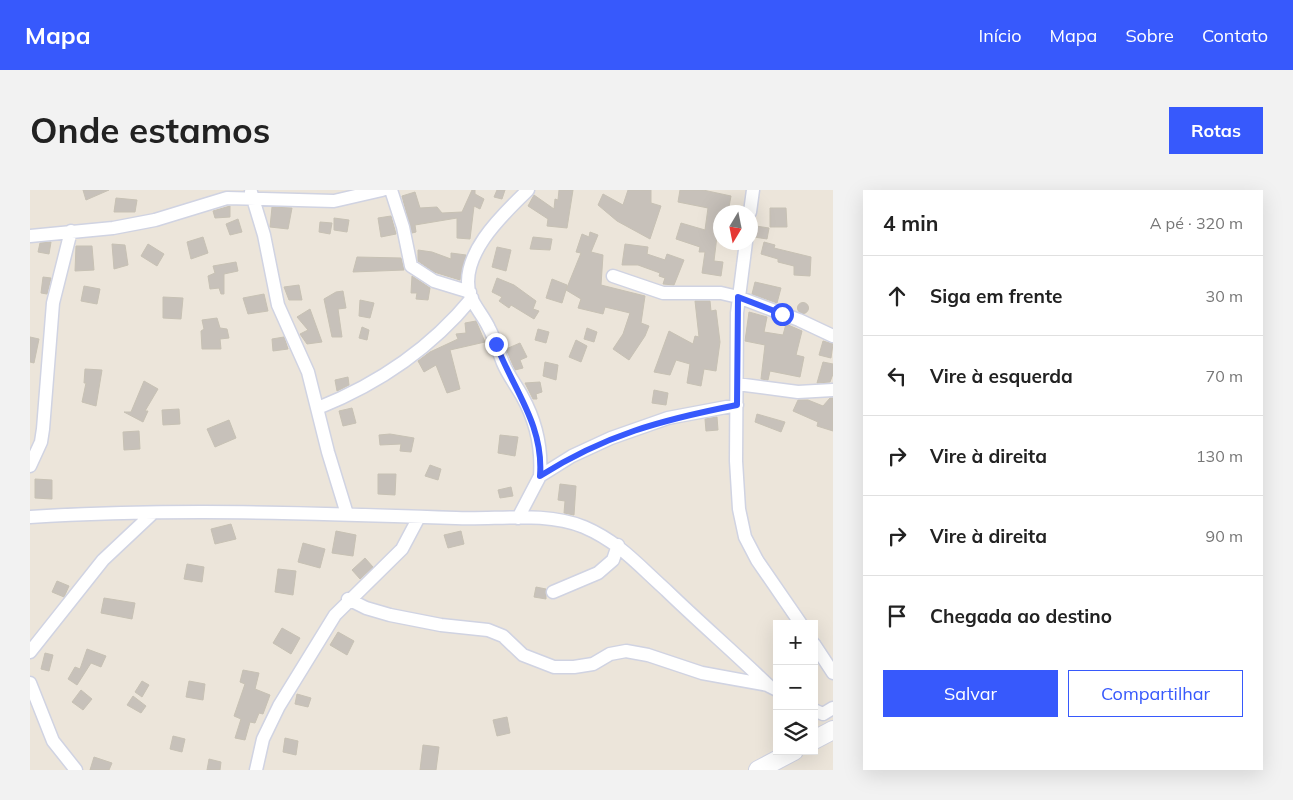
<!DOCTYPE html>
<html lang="pt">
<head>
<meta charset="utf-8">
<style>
  body { margin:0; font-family:Mulish,sans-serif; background:#f2f2f2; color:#222 }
  .controls { position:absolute; right:15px; bottom:15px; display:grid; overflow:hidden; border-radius:0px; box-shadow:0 5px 20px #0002 }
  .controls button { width:45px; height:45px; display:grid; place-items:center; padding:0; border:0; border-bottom:1px solid #e0e0e0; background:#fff; color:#222; font:25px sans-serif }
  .compass { position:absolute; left:683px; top:15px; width:45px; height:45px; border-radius:50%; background:#fff; box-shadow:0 5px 20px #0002; rotate:190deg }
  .stop { position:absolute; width:15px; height:15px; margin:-11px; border:4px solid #3759fc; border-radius:50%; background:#fff }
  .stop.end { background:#3759fc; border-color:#fff; box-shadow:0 1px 5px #0008 }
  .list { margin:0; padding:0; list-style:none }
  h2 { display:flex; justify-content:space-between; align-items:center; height:65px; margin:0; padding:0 20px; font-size:21px }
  h2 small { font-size:16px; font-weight:400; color:#767676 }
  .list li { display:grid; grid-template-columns:32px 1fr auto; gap:15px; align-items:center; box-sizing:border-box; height:80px; padding:0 20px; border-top:1px solid #e0e0e0 }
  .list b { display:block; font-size:19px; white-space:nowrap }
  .list em { font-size:16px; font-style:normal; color:#767676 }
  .actions { display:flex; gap:10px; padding:15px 20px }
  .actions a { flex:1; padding:11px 0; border:1px solid #3759fc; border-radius:0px; text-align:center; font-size:18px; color:#3759fc }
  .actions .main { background:#3759fc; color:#fff }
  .icon { flex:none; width:28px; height:28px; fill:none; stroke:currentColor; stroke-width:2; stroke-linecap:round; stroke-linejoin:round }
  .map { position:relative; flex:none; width:803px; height:580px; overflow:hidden; border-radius:0px }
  header { display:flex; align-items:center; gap:30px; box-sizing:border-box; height:70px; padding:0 25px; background:#3759fc; color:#fff }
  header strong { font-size:24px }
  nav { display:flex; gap:28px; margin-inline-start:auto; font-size:18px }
  .intro { display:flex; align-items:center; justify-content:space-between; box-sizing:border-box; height:120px; padding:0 30px }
  h1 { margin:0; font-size:35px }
  .button { padding:12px 22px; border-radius:0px; background:#3759fc; color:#fff; font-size:18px; font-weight:700 }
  main { display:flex; gap:30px; padding:0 30px }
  aside { flex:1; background:#fff; border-radius:0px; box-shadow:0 5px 20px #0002 }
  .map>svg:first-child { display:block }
</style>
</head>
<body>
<header>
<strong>Mapa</strong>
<nav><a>Início</a><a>Mapa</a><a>Sobre</a><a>Contato</a></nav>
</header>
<div class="intro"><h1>Onde estamos</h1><a class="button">Rotas</a></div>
<main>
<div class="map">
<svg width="803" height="580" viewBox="0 0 803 580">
  <rect width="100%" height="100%" fill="#ece5da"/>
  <path fill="#c7c1ba" stroke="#c7c1b4" d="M53,0h26l-23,10z
    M442,0h3v4l9,5 -4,10 -6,-3 -4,33 -13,-1v-20l-42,7 1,7 -4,1 -10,-37 13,-4 5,16 17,-1 5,6 20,-1z
    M467,0h8l-3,9 -8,-2z
    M529,0h14l-6,38 -20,-2 1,-7 -20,-13 6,-11 20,14 1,-10 3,1z
    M598,0h23v13l10,3 -11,33 -33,-18 -19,-16 5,-11 20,11z
    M650,0h23l28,6 -3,16h-8v24h-3l-3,25 9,1 -2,14 -19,-3 3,-21h-6l1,-5 -24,-8 5,-16 24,7 3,-22 -30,-6z
    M86,8l21,2 -2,12h-21z
    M200,16v11l-15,1 -2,-7z
    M242,17l20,1 -4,21 -18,-2z
    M740,18h16l1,19h-17z
    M361,26l5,18 -15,3 -3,-19z
    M304,28l15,2 -2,12 -13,-2z
    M208,29l4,13 -12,3 -4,-11z
    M290,32l12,1 -2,11 -11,-2z
    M726,36l13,2 -2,11 -13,-2z
    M560,42l8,3 -7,17 12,3 -2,30 44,11 -4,27 8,3 -4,10 -16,24 -16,-11 10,-15 7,-21 -25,-6 -2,7 -25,-6 3,-9 -15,-9 -4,13 -16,-5 6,-19 15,6 -1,5 15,-37 -5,-1 6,-18 7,3z
    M173,47l5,16 -17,6 -4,-17z
    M503,47l19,2 -2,11 -20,-1z
    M21,52l-2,12 -11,-2 2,-9z
    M734,52l11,3 -1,3 37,9 -1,19 -16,-1v-9l-16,-4v-3l-17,-5z
    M82,54l13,1 3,20 -14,4z
    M118,54l16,10 -7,12 -16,-10z
    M595,54l23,3 -1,7 18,6 2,-6 17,6 -10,25 -11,-1 2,-6 -6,-2 1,-3 -22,-8h-16z
    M46,56h16l2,24 -19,1z
    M467,57l14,3 -5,21 -14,-4z
    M388,60l14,2 19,7v-6l15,2 -6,25 -26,-8 -16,-11z
    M327,67l44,1 3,12 -51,2z
    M206,72l2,9 -14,3v20h-3l-2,-6 -9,1 -2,-13 7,-3 -2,-7z
    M382,86l18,12 -2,12 -12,-1 1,-6h-6z
    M13,87l8,1 -4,16 -6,-1z
    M467,88l17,7 22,16 -3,8 6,2 -5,8 -23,-14 -2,3 -10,-7 3,-4 -10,-5z
    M725,92l26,6 -4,15 -25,-9z
    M269,95l3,15h-13l-5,-13z
    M54,96l16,3 -3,15 -16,-3z
    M313,101l3,17 -8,1 4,28h-10l-8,-38 12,-7z
    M234,104l4,17 -20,3 -5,-16z
    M133,107l20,1 -2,21 -18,-1z
    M330,110l14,3 -4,15 -11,-2z
    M665,111h15l1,10 5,-1 4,32 -4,29 -12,-2 -3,17 -14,-3 3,-19 -14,-4 -6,15 -16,-3 15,-41 24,13 2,-8 4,1z
    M767.5 118a5.5 5.5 0 1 1 11 0a5.5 5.5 0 1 1-11 0Z
    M280,119l12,33 -15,2 -7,-10 8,-4 -11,-13z
    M719,122l18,5 -3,15 19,3 3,-11 16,7 -6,24 8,2 -4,20 -30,-6 -2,9 -7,-1 4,-34 -20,-4z
    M187,128l3,10 7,1 2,9 -9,1 1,10h-19l-1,-18 3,-2 -2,-9z
    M446,131l9,21 -35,8 10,39 -13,4 -11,-28 -12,7 -6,-11 12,-9 28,-13 -2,-5 10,-1 -1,-10z
    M332,137l7,3 -2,10 -8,-2z
    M557,138l10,4 -3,10 -10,-3z
    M508,139l11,3 -3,11 -11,-3z
    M0,147l9,2 -5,24 -4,-1z
    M254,147l4,12 -15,2 -1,-12z
    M546,150l11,6 -6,16 -12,-5z
    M793,151l10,3 -2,14 -12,-3z
    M490,153l7,14 -7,3 3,8 -8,2 -9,-21z
    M515,172l13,3 -2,15 -13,-4z
    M793,172l10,2v10l-3,8 -13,1z
    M55,179l17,1 -6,36 -14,-4 4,-19h-2z
    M318,187l1,8 -12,6 -2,-11z
    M114,191l14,8 -13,22h3l-5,11 -19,-10h7z
    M510,192l2,10 -6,2 1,5h-4l-8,-16z
    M624,200l14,3 -2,12 -14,-2z
    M800,208h3v33l-16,-5 1,-4 -25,-11 5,-11h10l15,6z
    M322,218l4,15 -13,3 -4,-15z
    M149,219l1,15 -17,1 -1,-15z
    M727,224l28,8 -4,10 -26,-10z
    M687,227l1,13 -12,1 -1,-12z
    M199,230l7,18 -21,9 -8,-18z
    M109,241l1,18 -16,1 -1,-18z
    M360,244l24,4 -3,14 -11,-1 1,-7 -21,1 -1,-10z
    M470,245l18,2 -3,19 -17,-3z
    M400,275l11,4 -3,11 -13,-4z
    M348,284h18l-1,21 -17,-1z
    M5,289l17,1v19l-17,-1z
    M530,294l16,2 -2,29 -10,-2 1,-12 -7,-1z
    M481,297l2,9 -13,2 -2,-8z
    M201,334l5,15 -21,5 -4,-15z
    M306,341l20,4 -3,21 -21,-3z
    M431,341l3,13 -16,4 -4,-13z
    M273,353l22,6 -5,19 -22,-6z
    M335,368l8,9 -13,12 -8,-9z
    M157,374l17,3 -2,15 -18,-3z
    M248,379l18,2 -3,24 -18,-3z
    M27,391l12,5 -5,11 -12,-5z
    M506,397l10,2v10l-12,-2z
    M74,408l31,5 -3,16 -31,-6z
    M252,438l18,10 -9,16 -18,-11z
    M308,442l16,9 -7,14 -17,-10z
    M57,459l19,7 -5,11 -10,-4 -14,22 -9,-6 7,-12 5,2z
    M15,463l8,2 -4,16 -8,-2z
    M213,480l16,3 -4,16 15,6 -7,19 -4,-1 -4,10 -5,-1 -5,18 -10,-2 6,-19 -7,-3 11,-32 -5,-2z
    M112,491l7,4 -7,12 -7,-5z
    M159,491l16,3 -2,16 -17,-3z
    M51,500l11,9 -9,11 -11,-8z
    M267,504l14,4 -3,9 -13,-3z
    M103,506l13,10 -5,7 -14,-8z
    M477,527l3,16 -13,3 -4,-16z
    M143,546l12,3 -3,13 -12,-3z
    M255,548l13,3 -2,14 -13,-3z
    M393,555l16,2 -3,23h-16z
    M64,567l18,6 -3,7h-19z
    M179,569l12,3 -1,8h-13z"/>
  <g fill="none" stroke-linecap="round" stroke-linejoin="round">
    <defs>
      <path id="street" d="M361,0l12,37 8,39 23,15 36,11
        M498,0c-25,24 -70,66 -58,105 4,11 14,22 19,33 6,11 9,23 14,35 5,12 13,22 19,33 14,25 20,52 18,80
        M221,2l13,43 14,70 30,67 20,80 19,62
        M720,22l3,-22
        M0,46l83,-8 42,-8 72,-22 107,3 48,-11
        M716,52l-9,71 -1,148 3,48 6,28 12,23 44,64
        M583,86l50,17h58l17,4 61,23 34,16
        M707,194l61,8 35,-2
        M288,218c60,-24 113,-60 154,-110
        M0,276l11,-24 2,-13 10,-126 18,-72
        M0,327c141,-9 284,-4 426,1 41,2 88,-7 128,9 35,15 54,38 82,63 34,33 69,63 103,96l8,4
        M488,328l22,-42 32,-20 39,-18 57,-20 69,-13
        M523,402l45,-19 15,-13 5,-15
        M318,409l18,9 24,7 51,10 47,5 15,6 20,19 31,12h20l19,-3 17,-10 16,-3 22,4 54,18 66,12
        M784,454l19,29
        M0,462l73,-92 50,-47
        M0,493l23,58 23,29
        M784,520l9,4 10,-6
        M226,580l7,-31 16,-33 56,-91 67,-66 17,-32"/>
      <path id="secondary" d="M784,550l19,-10
        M728,580l36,-19"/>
    </defs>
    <use href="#street" stroke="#d0d3e2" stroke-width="15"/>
    <use href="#secondary" stroke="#d0d3e2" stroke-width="20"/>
    <use href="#street" stroke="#fff" stroke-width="12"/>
    <use href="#secondary" stroke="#fff" stroke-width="18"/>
  </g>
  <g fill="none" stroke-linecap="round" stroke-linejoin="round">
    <path stroke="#3759fc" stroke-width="6" d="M466,154c17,45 48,81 44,132 65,-41 121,-56 197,-71l1,-108 44,17"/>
  </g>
</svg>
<div class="controls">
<button>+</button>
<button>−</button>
<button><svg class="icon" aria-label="layers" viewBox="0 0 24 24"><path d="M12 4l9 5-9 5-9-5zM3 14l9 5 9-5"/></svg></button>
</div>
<svg class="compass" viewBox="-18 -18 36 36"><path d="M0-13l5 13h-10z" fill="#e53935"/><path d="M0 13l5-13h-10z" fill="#767676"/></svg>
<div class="stop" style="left:752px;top:124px"></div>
<div class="stop end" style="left:466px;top:154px"></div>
</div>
<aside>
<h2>4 min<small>A pé · 320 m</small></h2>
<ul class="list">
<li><svg class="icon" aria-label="ahead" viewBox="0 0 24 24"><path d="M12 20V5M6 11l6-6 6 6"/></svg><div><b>Siga em frente</b></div><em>30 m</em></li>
<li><svg class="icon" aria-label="left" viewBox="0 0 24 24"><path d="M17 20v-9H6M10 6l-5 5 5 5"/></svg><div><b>Vire à esquerda</b></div><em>70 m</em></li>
<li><svg class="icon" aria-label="right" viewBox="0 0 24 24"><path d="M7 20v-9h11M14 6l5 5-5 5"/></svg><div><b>Vire à direita</b></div><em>130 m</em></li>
<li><svg class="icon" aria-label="right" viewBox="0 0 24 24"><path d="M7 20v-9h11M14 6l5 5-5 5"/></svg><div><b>Vire à direita</b></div><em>90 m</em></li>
<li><svg class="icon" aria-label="arrive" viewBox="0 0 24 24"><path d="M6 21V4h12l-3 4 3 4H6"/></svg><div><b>Chegada ao destino</b></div></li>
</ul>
<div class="actions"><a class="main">Salvar</a><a>Compartilhar</a></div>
</aside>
</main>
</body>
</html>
